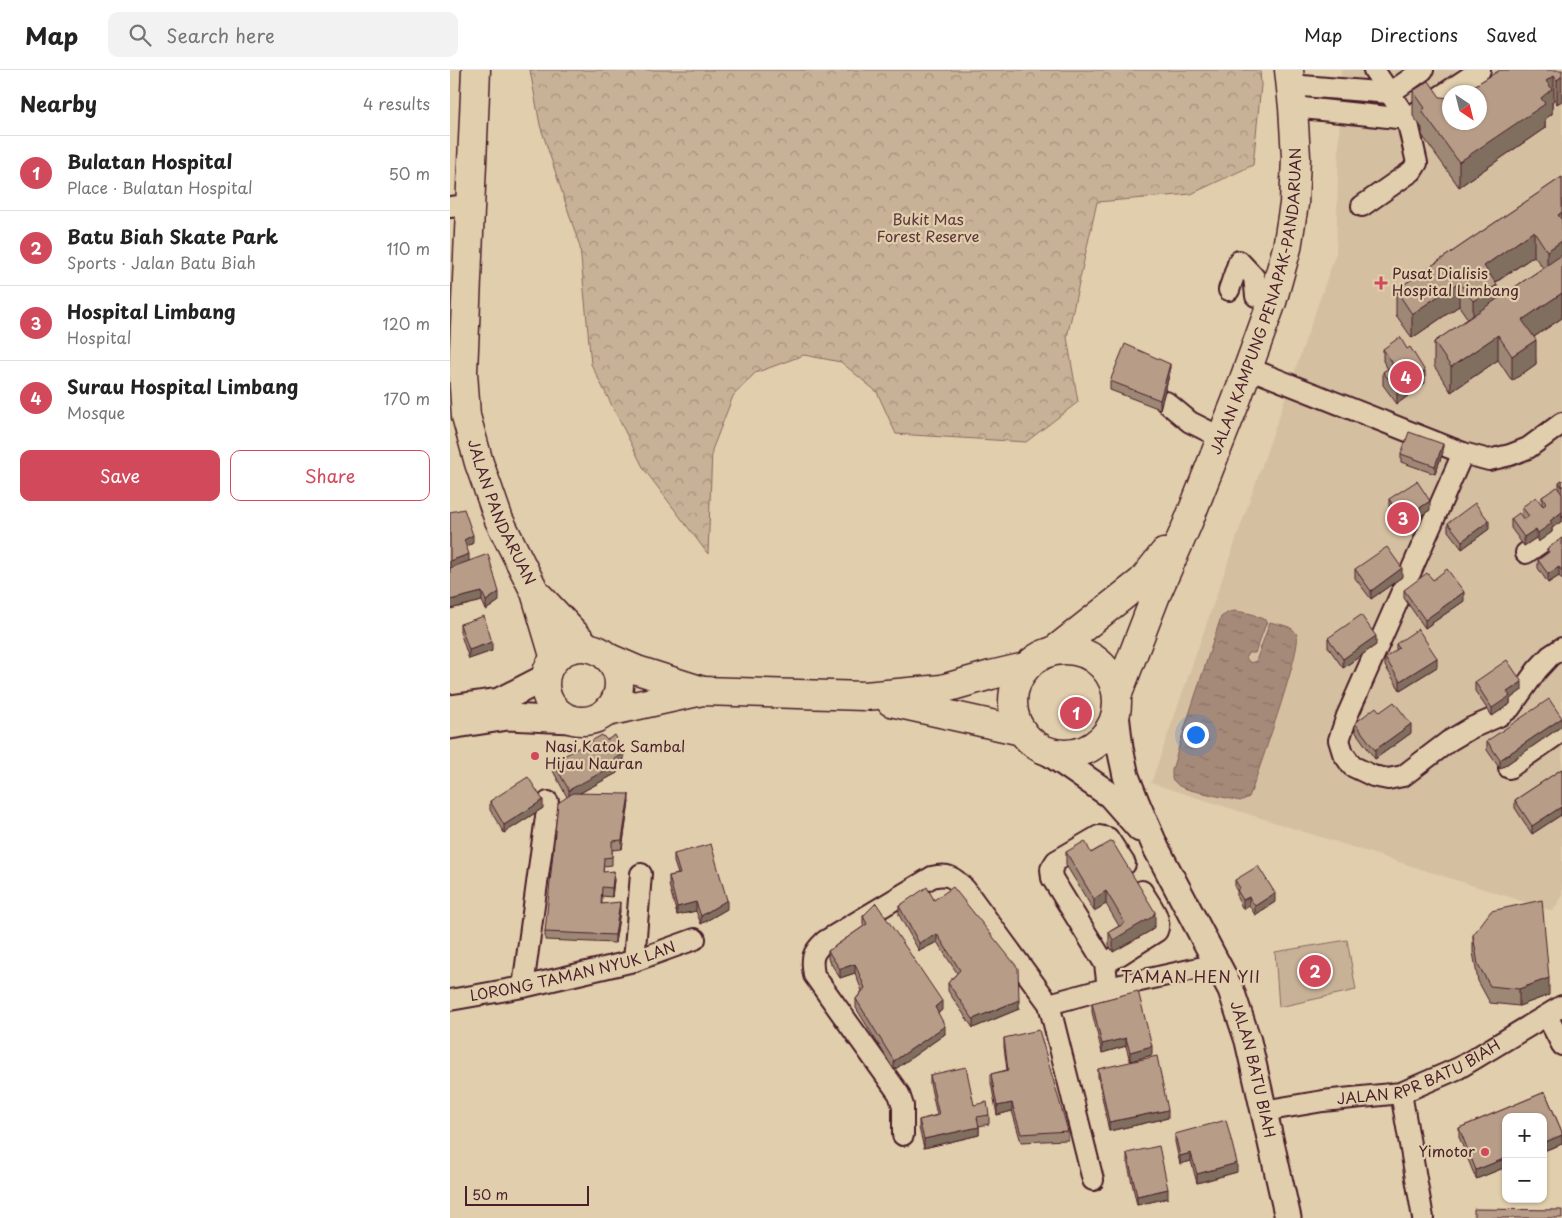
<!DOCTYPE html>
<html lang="en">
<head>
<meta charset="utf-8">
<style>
  body { margin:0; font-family:"Playpen Sans",sans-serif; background:#f2f2f2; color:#222 }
  .controls { position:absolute; right:15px; bottom:15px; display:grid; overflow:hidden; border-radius:10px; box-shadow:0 1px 4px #0004 }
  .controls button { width:45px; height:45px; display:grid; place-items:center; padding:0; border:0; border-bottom:1px solid #e0e0e0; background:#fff; color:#222; font:25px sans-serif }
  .compass { position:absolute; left:992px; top:15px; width:45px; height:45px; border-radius:50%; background:#fff; box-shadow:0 1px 4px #0004; rotate:145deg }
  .scale { position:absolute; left:15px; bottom:12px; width:124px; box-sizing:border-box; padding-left:5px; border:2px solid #4a1f2b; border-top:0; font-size:14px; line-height:18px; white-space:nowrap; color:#4a1f2b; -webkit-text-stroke:4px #e1ceac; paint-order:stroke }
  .you { position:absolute; left:745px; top:664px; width:18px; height:18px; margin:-12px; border:4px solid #fff; border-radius:50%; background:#1a73e8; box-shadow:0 0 0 8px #1a73e833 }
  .badge { display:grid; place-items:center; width:32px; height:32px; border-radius:50%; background:#d1495b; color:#fff; font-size:16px; font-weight:700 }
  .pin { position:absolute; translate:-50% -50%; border:2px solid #fff; box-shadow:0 1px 5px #0006 }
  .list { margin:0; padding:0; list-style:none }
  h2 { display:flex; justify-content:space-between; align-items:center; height:65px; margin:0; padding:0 20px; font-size:21px }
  h2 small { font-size:16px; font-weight:400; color:#767676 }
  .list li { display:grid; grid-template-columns:32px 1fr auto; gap:15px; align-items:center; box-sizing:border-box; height:75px; padding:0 20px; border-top:1px solid #e0e0e0 }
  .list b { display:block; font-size:19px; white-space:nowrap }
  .list p { margin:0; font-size:16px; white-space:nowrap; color:#767676 }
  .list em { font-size:16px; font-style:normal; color:#767676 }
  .actions { display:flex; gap:10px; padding:15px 20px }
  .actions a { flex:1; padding:11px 0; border:1px solid #d1495b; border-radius:10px; text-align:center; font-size:18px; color:#d1495b }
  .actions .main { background:#d1495b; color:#fff }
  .icon { flex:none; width:28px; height:28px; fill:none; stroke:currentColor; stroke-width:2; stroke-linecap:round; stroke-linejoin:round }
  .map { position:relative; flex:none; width:1112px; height:1148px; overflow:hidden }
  header { display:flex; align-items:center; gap:30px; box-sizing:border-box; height:70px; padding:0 25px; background:#fff; border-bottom:1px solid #e0e0e0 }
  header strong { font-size:24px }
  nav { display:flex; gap:28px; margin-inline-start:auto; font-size:18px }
  .search { width:350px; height:45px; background:#f2f2f2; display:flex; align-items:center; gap:12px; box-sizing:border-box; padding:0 18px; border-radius:10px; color:#767676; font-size:19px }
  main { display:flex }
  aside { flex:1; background:#fff }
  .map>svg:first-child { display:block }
</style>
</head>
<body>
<header>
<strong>Map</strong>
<div class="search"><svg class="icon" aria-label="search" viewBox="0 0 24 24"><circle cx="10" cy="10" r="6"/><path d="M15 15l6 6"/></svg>Search here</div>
<nav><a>Map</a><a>Directions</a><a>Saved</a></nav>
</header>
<main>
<aside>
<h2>Nearby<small>4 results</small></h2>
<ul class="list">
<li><span class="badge">1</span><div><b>Bulatan Hospital</b><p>Place · Bulatan Hospital</p></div><em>50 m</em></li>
<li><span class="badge">2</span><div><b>Batu Biah Skate Park</b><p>Sports · Jalan Batu Biah</p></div><em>110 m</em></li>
<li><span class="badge">3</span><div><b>Hospital Limbang</b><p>Hospital</p></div><em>120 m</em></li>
<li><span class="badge">4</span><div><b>Surau Hospital Limbang</b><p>Mosque</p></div><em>170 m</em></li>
</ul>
<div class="actions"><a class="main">Save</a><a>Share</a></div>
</aside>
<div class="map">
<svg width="1112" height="1148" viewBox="0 0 1112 1148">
  <defs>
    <pattern id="forest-crowns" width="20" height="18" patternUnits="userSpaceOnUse" patternTransform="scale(1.25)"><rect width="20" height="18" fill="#c8b297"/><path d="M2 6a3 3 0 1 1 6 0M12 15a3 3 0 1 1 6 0" fill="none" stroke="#a4907b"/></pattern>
    <pattern id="water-ripples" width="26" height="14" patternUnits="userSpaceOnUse" patternTransform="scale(1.25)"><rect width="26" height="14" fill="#a68a79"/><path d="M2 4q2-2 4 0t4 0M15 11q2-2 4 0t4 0" fill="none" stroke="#897063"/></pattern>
  </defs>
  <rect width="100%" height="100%" fill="#e1ceac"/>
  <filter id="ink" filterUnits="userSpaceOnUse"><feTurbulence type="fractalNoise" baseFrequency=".02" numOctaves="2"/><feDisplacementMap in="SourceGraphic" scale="10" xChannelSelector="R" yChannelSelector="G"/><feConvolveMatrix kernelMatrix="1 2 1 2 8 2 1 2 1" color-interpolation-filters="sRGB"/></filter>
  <g filter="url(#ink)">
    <path fill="#d4bfa1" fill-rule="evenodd" d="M891,0h221v826l-9,15 -402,-128 185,-530zM999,22h31v30h-31z"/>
    <path fill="#c8b297" stroke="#896861" d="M897,870l9,50 -77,17 -4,-55z"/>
    <path fill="url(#forest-crowns)" stroke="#896861" d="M80,0h730l1,15 -8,80 -62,29 -94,8 -30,135 11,65 -52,40 -130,-8 -19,-42 -36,-30 -37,-7 -49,18 -22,23 -21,54 -4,104 -64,-85 -53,-105 -11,-117 -40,-122z"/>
    <path fill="url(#water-ripples)" stroke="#815f5a" d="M786,541l16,3 15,7 -12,32h-7l-2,4 2,4 4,2 4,-2 14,-39c10,3 23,3 27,13 5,14 -37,130 -44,152l-4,10 -9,4 -50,-11 -11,-4 -7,-7v-9l11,-37 38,-116 8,-5z"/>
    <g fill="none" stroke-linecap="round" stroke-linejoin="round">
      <defs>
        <g id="minor">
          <path d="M840,15l100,8"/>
          <path d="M940,23l33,-23"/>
          <path d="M843,37l114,12"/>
          <path d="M967,42l63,-42"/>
          <path d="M912,136l50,-35 5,-8 -10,-44 -33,-49"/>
          <path d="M0,137l20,-2"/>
          <path d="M779,220l10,-29 15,16 2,19 16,6"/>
          <path d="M798,298l215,85 26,7 21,-5 18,-7 34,-25"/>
          <path d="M716,332l24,20 32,16"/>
          <path d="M1013,383l-116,263 -8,24 4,13 9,13 21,10 15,3 15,-3 46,-35 22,-13 28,-12 11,-8 27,-38 13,-14 12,-8"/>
          <path d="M1076,483l36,-25"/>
          <path d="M1059,698l53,-37"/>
          <path d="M184,891l7,-87"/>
          <path d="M655,894l52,-33c6,-13 -9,-29 -15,-40"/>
          <path d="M73,917l25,-185"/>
          <path d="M658,918l-3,-24 -53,-86 -1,-9 5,-8 43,-25 9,2 17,26"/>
          <path id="s1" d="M0,930l73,-13 111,-26 61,-22"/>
          <path d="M599,934l59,-16 109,-24"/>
          <path d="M1097,946l15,29"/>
          <path d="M951,1023l22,125"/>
          <path id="s2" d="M814,1041l59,-10 78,-8 58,-25 103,-62"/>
          <path d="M453,1065v-29l-4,-12 -85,-119c-3,-17 -2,-22 11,-34l107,-64c16,-4 22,0 33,12l84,115 44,176"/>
        </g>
        <g id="major">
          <path d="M0,638l49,-7 47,-24"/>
          <path id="s3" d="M666,644l4,34 6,28 11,28 19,44 75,142 17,51 40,177"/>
          <path d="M0,656l58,-9 63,3"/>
          <path d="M598,682l62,43 30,34"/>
        </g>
        <g id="highway">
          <path id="s4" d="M26,0l-13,302 3,44 13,47 20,57 36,72 20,67"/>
          <path d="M88,525l49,52"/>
          <circle cx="132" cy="614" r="37"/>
          <circle cx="615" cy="632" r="52"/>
          <path d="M605,580l87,-69 22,-28"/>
          <path d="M157,587l30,13 63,20"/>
          <path id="s5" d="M667,626l39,-101 31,-70 49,-124 36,-99 15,-54 7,-44 2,-47 -3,-50 -4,-37"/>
          <path d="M441,632l131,29"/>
          <path d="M157,642l95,-21 163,5 77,-7 49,-14 34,-8"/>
        </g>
      </defs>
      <use href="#minor" stroke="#4a1f2b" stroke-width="24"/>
      <use href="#major" stroke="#4a1f2b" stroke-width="29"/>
      <use href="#highway" stroke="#4a1f2b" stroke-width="31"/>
      <use href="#minor" stroke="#e1ceac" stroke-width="20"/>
      <use href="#major" stroke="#e1ceac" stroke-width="25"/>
      <use href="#highway" stroke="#e1ceac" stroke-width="28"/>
    </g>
    <path fill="#9d8775" stroke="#4a1f2b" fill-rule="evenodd" d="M1112,0l-5,34 -3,-4 -2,2v12l-7,5v9l-86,59 -37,-52v-7l-9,-12v-25l37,31z
      M1112,107v141l-28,19 2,27 -24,17 -14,-21 -47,32 -17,-26v-24l34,-23 -9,-13 -47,32 -16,-23v-25zM1084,186l9,12 -46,31 -2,-16z
      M933,279l42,34 -28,21 -14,-19v-13l5,-3 -5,-8z
      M720,302l-10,37 -50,-19v-9z
      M993,382l-8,22 -34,-12v-8z
      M1112,410v41l-10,7v4l-14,10 -2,-4 -12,8 -13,-18v-9l13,1 1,-1 -3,-4v-8l20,-2v-8l17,-8v-7z
      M939,429l41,11 -28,18 -13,-20z
      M0,442l23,31 -7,4 3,14 30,40 -13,9 -4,-9 -32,8z
      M998,453l41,6 -27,20 -14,-18z
      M1112,468v42l-3,-4 -11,7 -10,-15v-8l9,-7v-4z
      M905,499l47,8 -31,22 -16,-21z
      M983,510l31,21 -39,27 -21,-30v-8z
      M10,554l32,27 -23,8 -9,-27z
      M878,568l48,7 -33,23 -15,-21z
      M946,574l41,23 -37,23 -15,-24v-8l11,-7z
      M1025,612l47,8 -12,9v5l-18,12 -17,-25z
      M930,642l31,21 -36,26 -20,-28v-8z
      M1112,648v8l-62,43 -13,-19v-9z
      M103,692h71l-7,4v7l-37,20 49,9 -7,47 -10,1v15l-8,1 -1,6 11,8 -2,17 -10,-1v8l18,7 -5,32 -70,-3v-8l22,-135 -14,-26z
      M1112,699v48l-1,-2 -29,19 -17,-26v-8z
      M40,731l53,7 -39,25 -14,-23z
      M616,782l25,1 64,72 -3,5 -39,22 -4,-7v-13l10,-6 -13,-22 -12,7 -28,-46z
      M224,784l53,55 -26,15 -5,-13 -19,4 -8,-30v-9l9,-2 -4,-12z
      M785,810l40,22 -20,13 -6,-10 -6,4 -6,-11v-7l-2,-3z
      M484,830l85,109 -46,19 -25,-37v-8l9,-10 -20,-31 -18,9 -20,-36v-9z
      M413,846l79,94 -4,3 7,21 -51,36 -38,-62v-9l6,-8 -7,-18 -15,5 -12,-19v-8l36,-25 -1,-2z
      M1023,865l76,60 -30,11 -29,-3 -12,-22 -5,-29z
      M642,933l60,52 -22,6 -4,-15 -24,7 -10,-41z
      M554,968l64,93v9l-47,2 -9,-31 -15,4 -6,-32v-9l16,-4 -3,-23z
      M648,999l70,49 -59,13 -11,-54z
      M480,1005l59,40v9l-10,2v9l-55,13 -5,-20v-8l18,-5 -7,-31z
      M1095,1022l17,40v12l-19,7v-34h-37v50l-30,12 -17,-42v-9z
      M725,1064l62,38 -40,11 -6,-22 -11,3 -5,-22z
      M677,1083l41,45 -31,7 -10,-44z"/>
    <path fill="#806e5f" stroke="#4a1f2b" d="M1104,6v24l-2,2v12l-7,5v9l-86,59v-25l82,-64 5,-17z
      M1112,6v25l-5,3v-24z
      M1112,142v25l-4,-22z
      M1084,161v25l-50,34v-24z
      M1112,171v24l-15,10v-24z
      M1009,212v24l-47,32v-24z
      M1047,215v25l-24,16v-25z
      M1112,223v25l-40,27v-25z
      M1048,265v25l-47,32v-25z
      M1086,270v24l-24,17v-25z
      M720,294v8l-10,37v-9z
      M975,301v12l-28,21v-13z
      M993,374v8l-8,22v-8z
      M980,431v9l-28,18v-8z
      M1112,442v9l-10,7v4l-14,10v-9l12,-12z
      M1039,451v8l-27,20v-8z
      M1086,459v9l-12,8v-9z
      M23,465v8l-9,5v-8z
      M19,484v9l-19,7v-9z
      M1109,497v9l-11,7v-9z
      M952,498v9l-31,22v-8z
      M32,522v9l-32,8v-9z
      M49,522v9l-13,9v-9z
      M1014,522v9l-39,27v-8z
      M926,566v9l-33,23v-9z
      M42,572v9l-23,8v-9z
      M987,588v9l-37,23v-9z
      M1072,612v8l-12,9v5l-18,12v-8l15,-16z
      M1112,648v8l-62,43v-9z
      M961,654v9l-36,26v-9z
      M174,683v9l-7,4v7l-48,26v-9l45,-31z
      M179,724v8l-7,47v-9z
      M93,730v8l-39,25v-8z
      M1111,737v8l-29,19v-8z
      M164,801v9l-2,17v-9z
      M656,821v13l-12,7v-12z
      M825,823v9l-20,13v-9z
      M799,827v8l-6,4v-9z
      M277,830v9l-26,15v-8z
      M170,832v9l-5,32v-8z
      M246,832v9l-19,4v-8z
      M705,842v13l-3,5 -39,22v-12z
      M487,864v8l-18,9v-8z
      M405,894v9l-15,5v-9z
      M1099,908v17l-30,11v-17z
      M569,930v9l-46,19v-9z
      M492,931v9l-7,6v-9z
      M495,956v8l-51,36v-9z
      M676,968v8l-24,7v-9z
      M702,976v9l-22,6v-9z
      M562,1033v8l-15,4v-9z
      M718,1040v8l-59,13v-9z
      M529,1057v8l-55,13v-9z
      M1112,1065v9l-19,7v-8z
      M741,1083v8l-11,3v-8z
      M1056,1088v9l-30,12v-9z
      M787,1093v9l-40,11v-9z
      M718,1119v9l-31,7v-9z"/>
    <path fill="#b79d88" stroke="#4a1f2b" d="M1050,0h62v6l-5,4 -3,-4 -8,5 6,8 -11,9 4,6 -86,58 -37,-51 3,-3 -12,-17 16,-10 11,16 10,1v24h30v-30h-16z
      M1112,107v35l-4,3 4,5v21l-15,10 -13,-20 -50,35 13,19 -24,16 -14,-19 -47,32 -16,-24z
      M1112,185v38l-40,27 14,20 -24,16 -14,-21 -47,32 -17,-25z
      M950,267l7,12 3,-2 15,24 -28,20 -14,-19 9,-6v-4l-9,-13z
      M675,274l45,20 -10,36 -50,-19z
      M959,362l34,12 -8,22 -34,-12z
      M1112,410v7l-3,-5z
      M967,411l13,20 -28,19 -13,-21z
      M1107,417l5,7v18l-12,9 2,2 -14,10 -2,-4 -12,8 -13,-18 8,-6 5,7 5,-4 -7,-9 14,-10 7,9 3,-2 -4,-7z
      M1025,433l14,18 -27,20 -14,-18z
      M14,439l9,26 -9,5 5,14 -19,7v-49z
      M1112,468v33l-3,-4 -11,7 -10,-14 11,-8 -2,-3z
      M937,477l15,21 -31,23 -16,-22z
      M38,484l11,38 -13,9 -4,-9 -32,8v-32z
      M997,499l17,23 -39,28 -21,-30 23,-17 6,7z
      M911,545l15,21 -33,23 -15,-21z
      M34,546l8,26 -23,8 -9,-26z
      M968,559l19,29 -37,23 -15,-23 14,-10 -3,-4z
      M1057,590l15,22 -15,10 3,4 -18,12 -17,-26z
      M1099,629l13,19 -62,42 -13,-19z
      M944,632l17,22 -36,26 -20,-27 21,-16 4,5z
      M152,665l5,5 8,-5 9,18 -10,6 3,5 -48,26 -16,-28z
      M1112,699v40l-1,-2 -29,19 -17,-26z
      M78,707l15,23 -39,25 -14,-24z
      M123,723l56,1 -7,46 -10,1v16l-8,1 -1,14 11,-1 -2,17 -10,-1 -1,17 19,-2 -5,33 -70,-3 13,-129z
      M635,771l6,12 21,-12 43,71 -3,5 -39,23 -4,-8 16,-9 -19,-32 -12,8 -28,-47z
      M261,774l16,56 -26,16 -5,-14 -19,5 -8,-31 11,-2 -6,-20z
      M808,796l17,27 -20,13 -6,-9 -6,3 -6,-10 3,-2 -5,-8z
      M477,817l7,13 19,-13 65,81 1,32 -46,19 -25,-36 12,-13 -23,-36 -18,9 -20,-37z
      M1092,830l7,78 -30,11 -29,-3 -12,-22 -5,-29 18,-24z
      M426,833l66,98 -7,6 10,19 -51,35 -38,-62 9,-11 -10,-24 -15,5 -12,-18 39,-27 -4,-8z
      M688,921l14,55 -22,6 -4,-14 -24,6 -10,-41z
      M589,960l29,101 -47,3 -9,-31 -15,3 -6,-32 17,-4 -4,-32z
      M707,986l11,54 -59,12 -11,-53z
      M516,997l8,38 13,-3 2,13 -12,2 2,10 -55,12 -5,-19 20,-5 -9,-40z
      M1095,1022l17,40v3l-19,8v-26h-37v41l-30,12 -17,-42z
      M776,1050l11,43 -40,11 -6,-21 -11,3 -5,-22z
      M709,1076l9,43 -31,7 -10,-43z
      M1024,1139l88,1v8h-88z"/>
  </g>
  <g fill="#d1495b" stroke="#e1ceac" stroke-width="2">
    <path d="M928.5 205.5h5v5h5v5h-5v5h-5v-5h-5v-5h5z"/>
    <circle cx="85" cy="686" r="5"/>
    <circle cx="1035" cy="1082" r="5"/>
  </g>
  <g text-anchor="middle" stroke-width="4.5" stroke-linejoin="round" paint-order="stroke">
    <g font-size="15" fill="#5d353b" stroke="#e1ceac">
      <text x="478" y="155">Bukit Mas<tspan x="478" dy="17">Forest Reserve</tspan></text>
    </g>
    <g font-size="15" fill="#4a1f2b" stroke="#e1ceac" text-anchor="start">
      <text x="942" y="209">Pusat Dialisis<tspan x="942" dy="17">Hospital Limbang</tspan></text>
      <text x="95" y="682">Nasi Katok Sambal<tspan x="95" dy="17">Hijau Nauran</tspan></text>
      <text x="1025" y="1087" text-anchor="end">Yimotor</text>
    </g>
    <g font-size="15" fill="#4a1f2b" stroke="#e1ceac">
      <text dy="5" stroke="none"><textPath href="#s5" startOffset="421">JALAN KAMPUNG PENAPAK-PANDARUAN</textPath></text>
      <text dy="5" stroke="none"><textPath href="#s4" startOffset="449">JALAN PANDARUAN</textPath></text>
      <text dy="5" stroke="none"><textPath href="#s1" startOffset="126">LORONG TAMAN NYUK LAN</textPath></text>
      <text dy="5" stroke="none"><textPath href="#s3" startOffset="384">JALAN BATU BIAH</textPath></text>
      <text dy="5" stroke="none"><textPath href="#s2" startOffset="161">JALAN RPR BATU BIAH</textPath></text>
    </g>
    <g font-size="16" letter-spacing="1" fill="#4a1f2b" stroke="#e1ceac">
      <text x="741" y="913">TAMAN HEN YII</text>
    </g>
  </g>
</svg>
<div class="controls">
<button>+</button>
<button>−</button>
</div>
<svg class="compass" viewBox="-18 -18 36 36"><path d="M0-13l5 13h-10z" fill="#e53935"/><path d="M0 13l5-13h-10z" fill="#767676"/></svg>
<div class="scale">50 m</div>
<div class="you"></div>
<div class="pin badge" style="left:626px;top:643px">1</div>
<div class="pin badge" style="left:865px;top:901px">2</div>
<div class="pin badge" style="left:953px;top:448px">3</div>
<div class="pin badge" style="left:956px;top:307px">4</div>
</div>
</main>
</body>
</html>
